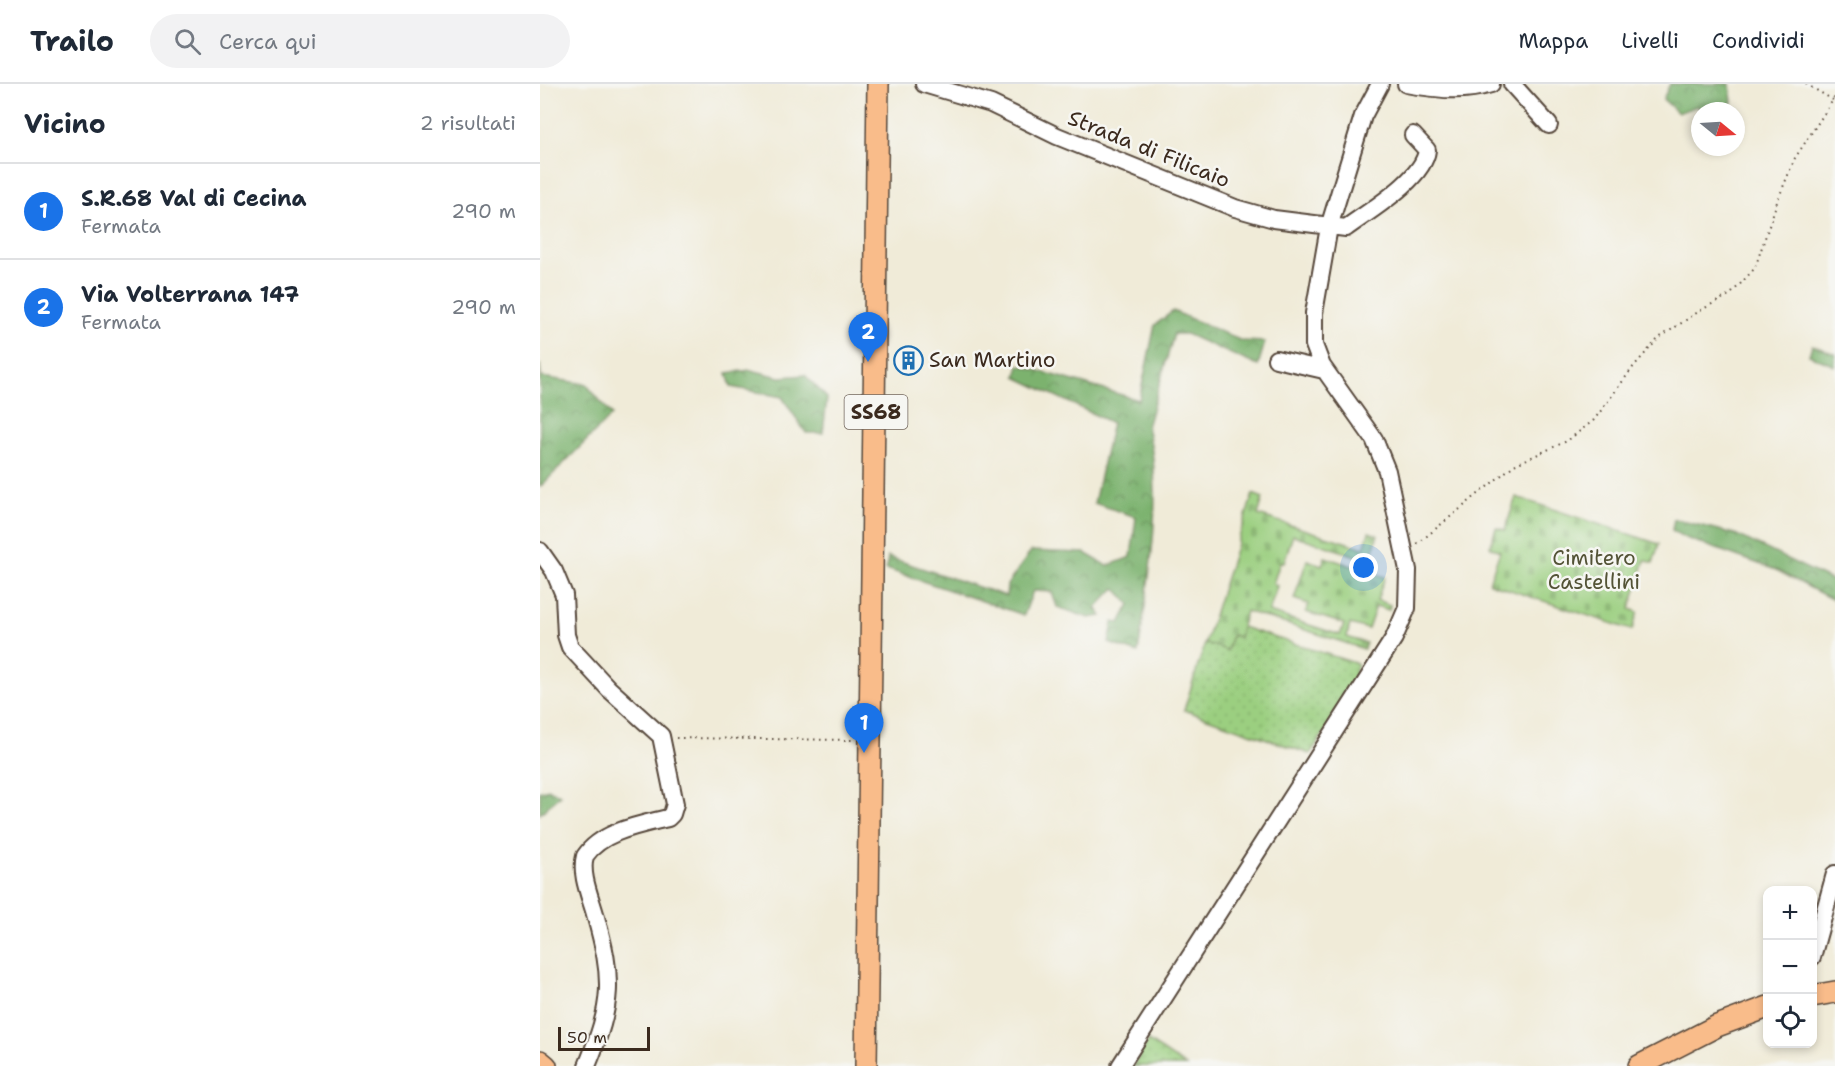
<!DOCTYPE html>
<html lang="it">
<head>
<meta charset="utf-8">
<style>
  body { margin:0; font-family:"Shantell Sans",sans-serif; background:#f2f2f3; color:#1f2937 }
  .controls { position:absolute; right:18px; bottom:18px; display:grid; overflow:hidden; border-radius:12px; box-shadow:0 3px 9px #0003 }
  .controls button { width:54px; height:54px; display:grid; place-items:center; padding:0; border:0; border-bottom:2px solid #e0e1e3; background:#fff; color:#1f2937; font:30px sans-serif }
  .compass { position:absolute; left:1151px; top:18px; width:54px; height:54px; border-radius:50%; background:#fff; box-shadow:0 3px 9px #0003; rotate:108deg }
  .scale { position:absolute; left:18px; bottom:15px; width:92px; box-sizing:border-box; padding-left:6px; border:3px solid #3b2a1e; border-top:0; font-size:16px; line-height:21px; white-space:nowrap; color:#3b2a1e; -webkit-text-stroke:4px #f6f6f2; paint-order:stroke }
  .you { position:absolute; left:824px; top:484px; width:21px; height:21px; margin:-15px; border:4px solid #fff; border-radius:50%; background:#1a73e8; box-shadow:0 0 0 9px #1a73e833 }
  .badge { display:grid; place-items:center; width:39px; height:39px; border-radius:50%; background:#1a73e8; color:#fff; font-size:20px; font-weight:700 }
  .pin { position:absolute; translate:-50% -50px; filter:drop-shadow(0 2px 3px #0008) }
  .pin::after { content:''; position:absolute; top:32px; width:21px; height:18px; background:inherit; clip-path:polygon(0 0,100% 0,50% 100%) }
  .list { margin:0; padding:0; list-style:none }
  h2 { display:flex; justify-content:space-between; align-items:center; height:78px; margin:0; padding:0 24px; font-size:26px }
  h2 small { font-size:20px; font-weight:400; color:#747a83 }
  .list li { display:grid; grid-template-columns:39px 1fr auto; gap:18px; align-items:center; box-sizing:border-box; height:96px; padding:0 24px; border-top:2px solid #e0e1e3 }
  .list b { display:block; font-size:22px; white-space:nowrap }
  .list p { margin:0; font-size:20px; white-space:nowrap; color:#747a83 }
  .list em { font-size:20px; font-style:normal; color:#747a83 }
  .icon { flex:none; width:33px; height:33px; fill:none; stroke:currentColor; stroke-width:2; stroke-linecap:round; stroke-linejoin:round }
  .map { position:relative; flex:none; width:1295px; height:982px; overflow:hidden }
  header { display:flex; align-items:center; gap:36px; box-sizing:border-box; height:84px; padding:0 30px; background:#fff; border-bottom:2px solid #e0e1e3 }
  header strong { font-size:28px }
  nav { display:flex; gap:33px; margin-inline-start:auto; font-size:21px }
  .search { width:420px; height:54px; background:#f2f2f3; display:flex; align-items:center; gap:15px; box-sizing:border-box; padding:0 21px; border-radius:33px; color:#747a83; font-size:22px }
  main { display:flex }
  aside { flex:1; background:#fff }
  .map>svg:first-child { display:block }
</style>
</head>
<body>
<header>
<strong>Trailo</strong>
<div class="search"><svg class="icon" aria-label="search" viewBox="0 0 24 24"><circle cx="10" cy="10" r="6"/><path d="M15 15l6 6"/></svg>Cerca qui</div>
<nav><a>Mappa</a><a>Livelli</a><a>Condividi</a></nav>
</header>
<main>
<aside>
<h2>Vicino<small>2 risultati</small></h2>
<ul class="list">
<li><span class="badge">1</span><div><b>S.R.68 Val di Cecina</b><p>Fermata</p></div><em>290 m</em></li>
<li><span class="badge">2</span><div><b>Via Volterrana 147</b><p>Fermata</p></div><em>290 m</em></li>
</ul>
</aside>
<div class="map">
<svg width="1295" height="982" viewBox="0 0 1295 982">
  <defs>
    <pattern id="grass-dots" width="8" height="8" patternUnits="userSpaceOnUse" patternTransform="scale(1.5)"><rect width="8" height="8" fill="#9bcf80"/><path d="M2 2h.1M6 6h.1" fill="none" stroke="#86b26e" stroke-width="1.8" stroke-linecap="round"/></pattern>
    <pattern id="forest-crowns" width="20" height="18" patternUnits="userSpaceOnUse" patternTransform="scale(1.5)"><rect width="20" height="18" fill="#7cb26e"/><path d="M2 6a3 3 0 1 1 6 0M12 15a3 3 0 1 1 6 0" fill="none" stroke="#67915a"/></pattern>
    <pattern id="cemetery-stones" width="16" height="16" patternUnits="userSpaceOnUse" patternTransform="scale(1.5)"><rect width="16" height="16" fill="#9bcf80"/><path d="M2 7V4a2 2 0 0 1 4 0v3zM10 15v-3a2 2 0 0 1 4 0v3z" fill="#86b26e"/></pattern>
  </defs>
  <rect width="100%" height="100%" fill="#f6f6f2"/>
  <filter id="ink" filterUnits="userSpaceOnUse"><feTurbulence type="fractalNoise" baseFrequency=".0167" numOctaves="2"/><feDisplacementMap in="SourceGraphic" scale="12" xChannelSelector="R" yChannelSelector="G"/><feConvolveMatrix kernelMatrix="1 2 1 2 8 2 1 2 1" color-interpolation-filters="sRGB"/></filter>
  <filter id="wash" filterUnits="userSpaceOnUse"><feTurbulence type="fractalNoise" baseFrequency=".008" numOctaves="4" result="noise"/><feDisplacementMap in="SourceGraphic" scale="24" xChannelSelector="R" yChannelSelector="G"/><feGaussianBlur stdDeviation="1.35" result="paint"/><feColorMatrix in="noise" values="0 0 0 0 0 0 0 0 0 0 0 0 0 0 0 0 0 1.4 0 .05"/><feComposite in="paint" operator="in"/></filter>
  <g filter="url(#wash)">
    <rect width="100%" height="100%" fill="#f0ebd8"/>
    <path fill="url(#grass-dots)" stroke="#6b7c4f" stroke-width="1.5" d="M702,543l116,37 -11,34 -37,56 -126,-44 21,-67 22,7 5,-15 7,2z
      M608,957l38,25h-53z"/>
    <path fill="url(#forest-crowns)" stroke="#5c6e46" stroke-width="1.5" d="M1130,0h60l2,18 -4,6 4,2 -29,1 -6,-5 -19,7 -15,-14z
      M633,227l69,30 23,1 -7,24 -72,-32h-12l-27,93c18,63 1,161 -9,226l-29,-10 4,-21 7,1 10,-19 -15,-16 -19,20 6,8 -13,2 -32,-11 -5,-15 -19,-1 -9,24 -138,-46 2,-12 118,39 1,-11 24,-34 54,2 22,13 24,-9 5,-40 -42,-14 18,-80 -96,-46 3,-12 120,35 16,-75z
      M1272,261l23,9v12l-26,-11z
      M0,280l1,13 45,7 26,31 -72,72z
      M211,286l29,7 25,-2 22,23 -4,35h-17l-24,-36 -51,-10 -4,-14z
      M1134,435l61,15 100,48v19l-59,-31 -93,-33 -11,-7z
      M9,705l11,6 -20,19v-23z"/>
    <path fill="url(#cemetery-stones)" stroke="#6b7c4f" stroke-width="1.5" fill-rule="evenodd" d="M713,410l10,4 -5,17 106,33 5,-16 9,3 -12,36 19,6 -8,23 13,5 -1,5 -13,-4 -8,23 -18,-5 -3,13 19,6 -2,6 -118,-38 -7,26 -7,-2 -5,15 -22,-7zM753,451l72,24 -4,10 -36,-12 -3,8 -15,-5 -13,39 14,5 -2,8 38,12 -4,11 -71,-23 8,-26 -4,-2 7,-22h4z
      M976,413l143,47 -6,19 -8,-3 -15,49 8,3 -6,18 -143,-47 11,-32 -10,-4 6,-19 9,2z"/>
  </g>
  <g filter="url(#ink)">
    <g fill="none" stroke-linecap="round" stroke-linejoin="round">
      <defs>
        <path id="minor" d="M384,0l67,20 66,32 178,72 39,11 72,9c23,-17 78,-49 81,-78l-14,-15
          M866,0c30,5 56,9 85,0
          M972,0l37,41
          M736,275l48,11
          M0,467l14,20 10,24 2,40 4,12 39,42 52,47 14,68 -3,10 -4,4c-28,7 -66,13 -83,38 -5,18 5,40 10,58 19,67 18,88 -8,152
          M1272,873l23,-83
          M580,982l274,-428 13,-30 1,-38 -21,-99 -13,-32 -52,-73 -8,-21v-32l15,-86 34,-111 17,-32"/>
        <path id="major" d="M1272,912l23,-4
          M0,977l6,5
          M326,982l12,-982
          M1099,982l78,-40 51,-19"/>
      </defs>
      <use href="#minor" stroke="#56473a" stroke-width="20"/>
      <use href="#major" stroke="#56473a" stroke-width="24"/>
      <path stroke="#56473a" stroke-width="2" stroke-dasharray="1.5 4.5" stroke-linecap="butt" d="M1266,0l27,16
        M877,460l97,-79 53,-24 27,-21 40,-54 25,-28 42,-28 30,-16 24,-26 22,-66 18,-44 40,-61
        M136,654l177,2"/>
      <use href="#minor" stroke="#fff" stroke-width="16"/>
      <use href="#major" stroke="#f9bc8a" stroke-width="21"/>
    </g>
  </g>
  <defs>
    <symbol id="building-ring" viewBox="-11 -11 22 22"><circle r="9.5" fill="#f6f6f2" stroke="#1f6fb2" stroke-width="1.5"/><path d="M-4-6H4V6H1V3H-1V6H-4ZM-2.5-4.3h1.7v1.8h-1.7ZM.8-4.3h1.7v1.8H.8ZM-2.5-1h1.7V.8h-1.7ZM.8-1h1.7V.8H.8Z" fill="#1f6fb2"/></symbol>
  </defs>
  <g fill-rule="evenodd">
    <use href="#building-ring" x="352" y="260" width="33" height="33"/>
  </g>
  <g text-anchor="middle" stroke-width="5" stroke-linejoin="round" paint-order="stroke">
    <rect fill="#f6f6f2" stroke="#73675e" stroke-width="1.5" x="304.5" y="311" width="63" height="34" rx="4.5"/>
    <g font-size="20" font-weight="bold" fill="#3b2a1e">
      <text x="336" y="335">SS68</text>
    </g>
    <g font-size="21" fill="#3b2a1e" stroke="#f6f6f2">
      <text transform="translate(609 65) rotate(22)" y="7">Strada di Filicaio</text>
    </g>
    <g font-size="21" fill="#3b2a1e" stroke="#f6f6f2" text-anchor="start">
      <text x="389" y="283">San Martino</text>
    </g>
    <g font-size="21" fill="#535336" stroke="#f6f6f2">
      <text x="1054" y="481">Cimitero<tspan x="1054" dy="24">Castellini</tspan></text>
    </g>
  </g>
</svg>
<div class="controls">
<button>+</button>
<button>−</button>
<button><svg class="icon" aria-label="locate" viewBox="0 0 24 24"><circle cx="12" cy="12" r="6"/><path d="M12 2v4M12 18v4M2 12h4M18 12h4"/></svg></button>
</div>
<svg class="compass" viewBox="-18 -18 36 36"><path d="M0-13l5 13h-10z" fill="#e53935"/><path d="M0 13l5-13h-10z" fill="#747a83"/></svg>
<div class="scale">50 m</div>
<div class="you"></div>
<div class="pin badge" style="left:324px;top:669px">1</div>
<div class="pin badge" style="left:328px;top:278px">2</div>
</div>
</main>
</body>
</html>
